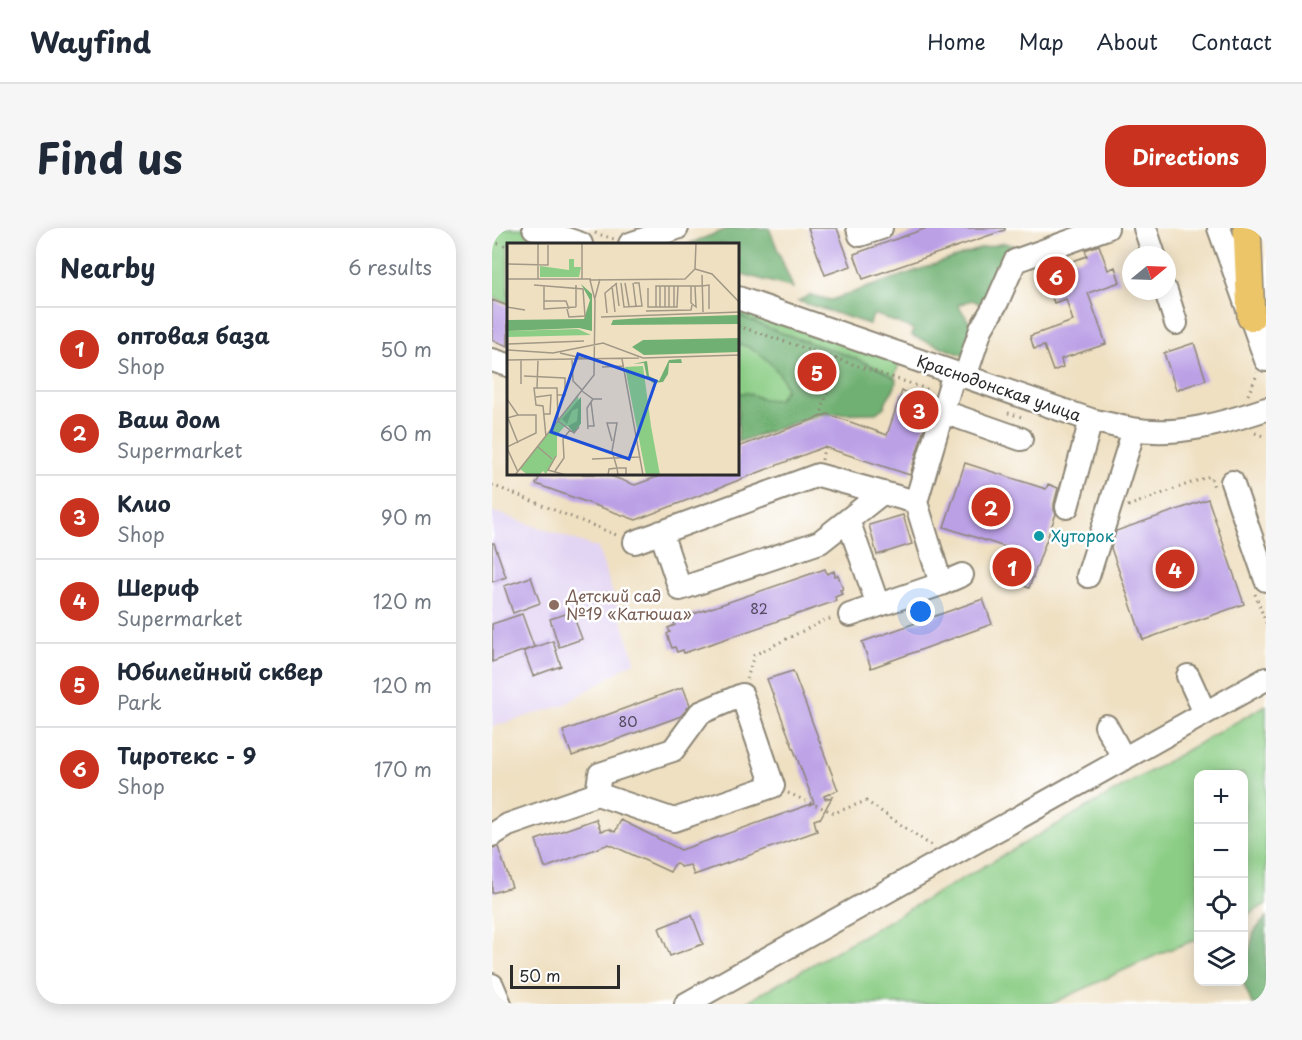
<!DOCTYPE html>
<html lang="en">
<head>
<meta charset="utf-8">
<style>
  body { margin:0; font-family:"Playpen Sans",sans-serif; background:#f6f6f7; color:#1f2937 }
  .controls { position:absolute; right:18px; bottom:18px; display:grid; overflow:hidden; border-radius:12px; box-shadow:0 3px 15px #0003 }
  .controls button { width:54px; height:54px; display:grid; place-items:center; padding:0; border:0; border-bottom:2px solid #e0e1e3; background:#fff; color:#1f2937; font:30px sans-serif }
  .compass { position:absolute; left:630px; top:18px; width:54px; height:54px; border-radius:50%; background:#fff; box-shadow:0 3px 15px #0003; rotate:71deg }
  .scale { position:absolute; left:18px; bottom:15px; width:110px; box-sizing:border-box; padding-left:6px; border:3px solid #2b2b2b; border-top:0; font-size:16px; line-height:21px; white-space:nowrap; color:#2b2b2b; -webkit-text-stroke:4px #fff; paint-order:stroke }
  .you { position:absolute; left:429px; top:384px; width:21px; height:21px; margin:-15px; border:4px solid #fff; border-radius:50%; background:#1a73e8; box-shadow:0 0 0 9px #1a73e833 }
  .badge { display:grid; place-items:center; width:39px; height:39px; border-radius:50%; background:#c8321e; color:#fff; font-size:20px; font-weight:700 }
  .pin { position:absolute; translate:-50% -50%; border:3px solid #fff; box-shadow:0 2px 6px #0006 }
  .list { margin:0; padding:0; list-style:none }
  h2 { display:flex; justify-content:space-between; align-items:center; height:78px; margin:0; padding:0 24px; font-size:26px }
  h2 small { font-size:20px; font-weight:400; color:#747a83 }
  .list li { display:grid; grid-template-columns:39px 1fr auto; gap:18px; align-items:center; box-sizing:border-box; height:84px; padding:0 24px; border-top:2px solid #e0e1e3 }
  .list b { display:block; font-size:22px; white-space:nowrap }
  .list p { margin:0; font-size:20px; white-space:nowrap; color:#747a83 }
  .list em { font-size:20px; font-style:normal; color:#747a83 }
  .icon { flex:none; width:33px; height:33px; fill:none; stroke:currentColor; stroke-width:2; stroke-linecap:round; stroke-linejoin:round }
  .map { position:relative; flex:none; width:774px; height:776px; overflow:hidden; border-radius:24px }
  header { display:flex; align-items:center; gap:36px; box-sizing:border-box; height:84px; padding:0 30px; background:#fff; border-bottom:2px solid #e0e1e3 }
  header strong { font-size:28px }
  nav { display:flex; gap:33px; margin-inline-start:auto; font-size:21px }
  .intro { display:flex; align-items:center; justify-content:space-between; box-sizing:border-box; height:144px; padding:0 36px }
  h1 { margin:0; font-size:42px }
  .button { padding:15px 27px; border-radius:24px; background:#c8321e; color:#fff; font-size:21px; font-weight:700 }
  main { display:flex; gap:36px; padding:0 36px }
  aside { flex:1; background:#fff; border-radius:24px; box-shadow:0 3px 15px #0003 }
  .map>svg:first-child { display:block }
</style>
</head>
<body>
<header>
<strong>Wayfind</strong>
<nav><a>Home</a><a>Map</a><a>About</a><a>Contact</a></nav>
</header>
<div class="intro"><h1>Find us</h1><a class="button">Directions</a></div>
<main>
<aside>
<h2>Nearby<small>6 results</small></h2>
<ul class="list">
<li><span class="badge">1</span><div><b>оптовая база</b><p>Shop</p></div><em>50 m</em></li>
<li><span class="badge">2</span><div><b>Ваш дом</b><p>Supermarket</p></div><em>60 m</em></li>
<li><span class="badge">3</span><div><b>Клио</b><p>Shop</p></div><em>90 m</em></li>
<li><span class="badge">4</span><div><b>Шериф</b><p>Supermarket</p></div><em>120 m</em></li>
<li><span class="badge">5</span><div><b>Юбилейный сквер</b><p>Park</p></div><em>120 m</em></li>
<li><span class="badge">6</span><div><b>Тиротекс - 9</b><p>Shop</p></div><em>170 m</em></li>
</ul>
</aside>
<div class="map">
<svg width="774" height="776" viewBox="0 0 774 776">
  <rect width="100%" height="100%" fill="#fff"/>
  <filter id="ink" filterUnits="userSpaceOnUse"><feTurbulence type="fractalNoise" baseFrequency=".0167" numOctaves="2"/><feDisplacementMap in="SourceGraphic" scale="12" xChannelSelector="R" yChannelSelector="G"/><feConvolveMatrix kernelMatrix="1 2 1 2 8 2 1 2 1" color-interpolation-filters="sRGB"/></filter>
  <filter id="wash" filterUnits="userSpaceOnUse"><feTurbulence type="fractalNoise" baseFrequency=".008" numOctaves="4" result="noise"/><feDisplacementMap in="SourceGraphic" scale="24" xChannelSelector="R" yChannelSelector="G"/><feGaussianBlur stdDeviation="1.35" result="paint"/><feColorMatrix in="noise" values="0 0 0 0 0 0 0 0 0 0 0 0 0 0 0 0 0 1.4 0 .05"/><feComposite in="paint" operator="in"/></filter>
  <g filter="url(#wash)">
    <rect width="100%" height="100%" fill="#efe0c2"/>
    <path fill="#e2d4f3" d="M0,283l106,37 37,113 -71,44 -72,22z"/>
    <path fill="#8bcd85" stroke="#5b7c58" stroke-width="1.5" d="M0,0h42l47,16h-73v59l-16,-6z
      M246,70l164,57 -12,35 -152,52z
      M774,477v199l-22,13v-143h-46v165l-35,13 -112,52h-308z"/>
    <path fill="#70b072" stroke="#4e6e4e" stroke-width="1.5" d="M238,0h39l24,60 -55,-15v-29h-50z
      M512,15l12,3 -1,15 -32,44 -11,-5 -14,5 13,20 -6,31 -53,-20 1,-7 -39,-15 -5,10 -71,-23 12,-6 21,5 151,-52z
      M246,87c19,8 37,16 56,22 35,13 71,21 102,42l-1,8 -8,12 -3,8 -8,6 -55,1 -83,28v-49h9l17,6 14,1 8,-11c-1,-4 -3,-10 -6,-14 -8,-12 -27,-29 -42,-31z
      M774,689v87h-14l-9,-22 1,-10 10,-40z"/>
    <g id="blocks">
      <path fill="#bba0e6" d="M316,0h29l14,38 -26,9z
        M435,0h78v2l-142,49 -9,-25z
        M607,17l9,25 7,-3 5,15 -32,11 18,51 -45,15 2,8 -10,4 -9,-25 -10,3 -4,-13 43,-15 -7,-22 -12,4 -11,-32 44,-15 -2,-6z
        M0,72l16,6v40l-16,-6z
        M702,115l12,37 -30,10 -12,-37z
        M410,163l30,10 -22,74 -86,-28 -188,73 -100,-36 5,-10h64l30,11 30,-11h73v-27l90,-33 59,21z
        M473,235l81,26 2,-5 10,4 -4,16v6l2,4 -27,74 -17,-7 11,-28 -79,-26z
        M716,271l36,105 -101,36 -32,-92 5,-17z
        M411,287l9,29 -35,11 -8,-30z
        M0,315h2l12,34 -14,5z
        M333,341l2,5 7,-3 1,5 3,-1 5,14 -3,1 2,4 -7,3 1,4 -152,52 -1,-3 -6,2 -2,-5 -3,1 -5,-14 3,-2 -2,-4 7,-3 -2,-4z
        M39,349l9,26 -27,10 -9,-27z
        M491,371l9,25 -121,44 -9,-26z
        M80,384l10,27 -23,8 -9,-28z
        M30,386l12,33 -42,15v-38z
        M61,413l8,25 -28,10 -9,-25z
        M301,443l45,119 -14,6 1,3 7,-2 -12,22v-1l-6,2 3,11 -123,44 -4,-10 -9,2 -6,-4 -5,9 -61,-28 -64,24 -9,-28 60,-21 5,12 8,-2 6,3 6,-12 60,30 133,-47 -47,-124z
        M191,459l7,18 -9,11 -109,40 -9,-25z
        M6,619l14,40 -20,6v-45z
        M200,687l11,29 -33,12 -11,-28z"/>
    </g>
  </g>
  <g filter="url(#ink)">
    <use href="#blocks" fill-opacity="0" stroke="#8d8676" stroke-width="1.5"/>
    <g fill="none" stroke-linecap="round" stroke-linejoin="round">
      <defs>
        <path id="minor" d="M42,0l47,16
          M366,0l2,7 21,-7
          M653,0l9,27
          M727,0l47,132
          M138,16l47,-16
          M674,63l10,32
          M246,70l353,122c14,3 28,7 41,9 45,8 92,-6 134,-20
          M0,132l16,5
          M473,149l16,-48 16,-27 18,-41 92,-33
          M452,184l77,27
          M740,254l34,98
          M575,279l24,-87
          M356,292l30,85
          M169,304l19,57 140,-47 62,-49
          M143,314l183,-67 98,27
          M596,348l46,-146
          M449,356l-25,-82 38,-129
          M358,387l91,-31 21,-9
          M696,448l17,37
          M614,498l18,33
          M0,607l16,-10 89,-31 77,26 99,-34 -31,-91 -42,18 -27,37 -73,24 -3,20
          M0,757l8,19
          M194,776l580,-325"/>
        <path id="major" d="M755,0l4,89"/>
      </defs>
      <use href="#minor" stroke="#8d8676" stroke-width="26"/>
      <use href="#major" stroke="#8d8676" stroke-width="30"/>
      <path stroke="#8d8676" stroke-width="3" stroke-dasharray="1.5 4.5" stroke-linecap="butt" d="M103,5l19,6
        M0,13l16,6
        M246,98l192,64
        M756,167l9,-20 -1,-2
        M516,185l17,5
        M330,189l-1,-3 16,-56
        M763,205l11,4
        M330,232l2,-13
        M0,257l127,51
        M636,278l82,-30 4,11
        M763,366l11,29
        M255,451l7,-24 71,-35 9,-2
        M296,565l46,20 32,-12 66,45"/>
      <use href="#minor" stroke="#fff" stroke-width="22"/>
      <use href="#major" stroke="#ecc569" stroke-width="27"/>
    </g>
  </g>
  <circle fill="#0f9aa8" stroke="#fff" stroke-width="2" cx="547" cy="308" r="6"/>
  <circle fill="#8d6e63" stroke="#fff" stroke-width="2" cx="62" cy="377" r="6"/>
  <g text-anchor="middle" stroke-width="5" stroke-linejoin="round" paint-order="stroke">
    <g font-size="14" fill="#4f485a">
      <text x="267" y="386">82</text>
      <text x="136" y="499">80</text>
    </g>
    <g font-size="16" fill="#2b2b2b" stroke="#fff">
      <text transform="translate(507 160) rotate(19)" y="6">Краснодонская улица</text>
    </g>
    <g font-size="16" fill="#0d838f" stroke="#fff" text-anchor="start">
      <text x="559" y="314">Хуторок</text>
    </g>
    <g font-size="16" fill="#785e54" stroke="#fff" text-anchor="start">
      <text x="74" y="374">Детский сад<tspan x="74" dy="18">№19 «Катюша»</tspan></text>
    </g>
  </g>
  <g transform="translate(15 15)">
    <rect width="232" height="232" fill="#efe0c2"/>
    <path d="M62,16h5v8h7l-2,10h-39v-11l29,4zM71,86l13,6 -84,2v-6zM136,123l8,60 9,49h-14l-21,-108zM71,152l3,28 -2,4 -14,-1 -8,9v20l-11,19 -3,-3 -4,4h-11l-8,-6z" fill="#8bcd85"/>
    <path d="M74,41l11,10v37l-13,-3 -72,3v-11l77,-1 6,-19zM232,72v9l-128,1 2,-5 30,-2zM232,95v14l-95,3 -12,-8 11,-7zM174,116l1,4h-13l-1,11 -5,8 -10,1 -6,-5 -3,-15 -11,1 14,-3 2,15 10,5 10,-21zM74,154v26l-7,10 -6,-7 9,-5 1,-13 -6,3 -5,13 -5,-5z" fill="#70b072"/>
    <path fill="none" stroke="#a19886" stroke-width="1.5" d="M0,21l41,1v-20M188,26l17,5 28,29M195,32l1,37M0,36h84M31,36v-36M75,36v-36M109,40l3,23M114,40l3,24 18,-1 -3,-23h-5M118,40l4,23M126,40l3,23M27,42l49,4 2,27 -16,1 -2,-8M37,42v24l32,-2M69,42v22M105,43l3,26M153,43v21M158,43v21M184,43v17l5,4 -1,-21M195,43l7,-1v24M141,45v19h29l1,-21M88,55l5,-19M37,58h22l3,8M0,64l18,3M149,64v-21h46M162,64v-21M167,64v-21M139,68l45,-1 1,-5M100,70l-2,-20 12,-10M94,74l139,-5M0,101l77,-3M0,107l46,3 50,-10 40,15 97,-3M53,110l26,6M14,116v25M65,116l1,22 9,9M115,116l21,116M0,117l132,-2M95,124l21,-1M17,133l41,2v17h-8M30,145l1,-28M75,148l11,8h9M29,154l15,-2 -1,19h-6M0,156l11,16 -11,3M1,175l10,25M51,178l16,12 5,-6M81,183h6l-3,-24M81,186l-1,-21 6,-9M39,194l-3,-31 -7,-1 -2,-17h23l1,33M0,204l29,-14v-18h-18M31,204l14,12M0,205l11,24M49,213l-8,14 18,5M85,216l47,-2M48,228l9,-13 -1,-19 7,-9M8,232l79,-100 1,-75 -5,-20 95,-1 10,-10 1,-26M101,232l1,-6 8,-1 -5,-17 5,-28h-10l5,18M111,232l-1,-7h9v7"/>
    <path fill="#1d4ed8" fill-opacity="0.15" stroke="#1d4ed8" stroke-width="3" d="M71,111l78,27 -27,78 -78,-27z"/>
    <rect width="232" height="232" fill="none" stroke="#2b2b2b" stroke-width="3"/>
  </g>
</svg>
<div class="controls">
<button>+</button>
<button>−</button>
<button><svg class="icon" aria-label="locate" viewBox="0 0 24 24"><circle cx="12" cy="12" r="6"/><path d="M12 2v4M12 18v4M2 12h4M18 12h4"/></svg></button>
<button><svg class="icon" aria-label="layers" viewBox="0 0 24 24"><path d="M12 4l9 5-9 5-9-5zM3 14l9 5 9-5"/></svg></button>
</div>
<svg class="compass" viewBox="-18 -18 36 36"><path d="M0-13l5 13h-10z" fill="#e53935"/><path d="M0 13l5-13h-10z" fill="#747a83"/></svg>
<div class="scale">50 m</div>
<div class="you"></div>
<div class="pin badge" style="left:520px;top:339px">1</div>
<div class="pin badge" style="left:499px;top:279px">2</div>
<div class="pin badge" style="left:427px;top:182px">3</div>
<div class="pin badge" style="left:683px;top:341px">4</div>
<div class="pin badge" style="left:325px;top:144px">5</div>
<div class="pin badge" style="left:564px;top:48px">6</div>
</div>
</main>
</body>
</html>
